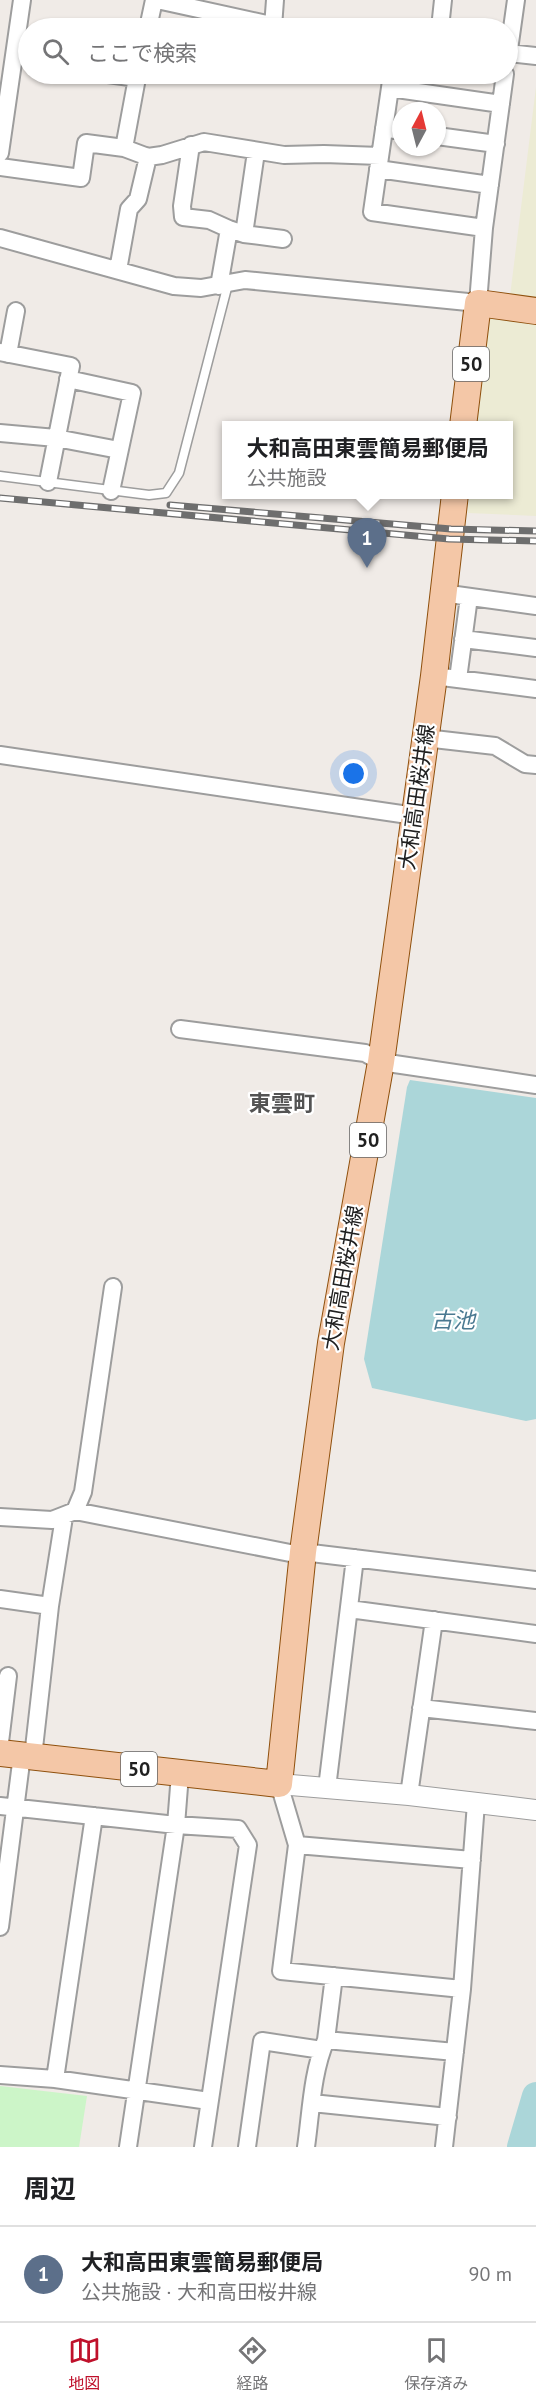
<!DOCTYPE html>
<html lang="ja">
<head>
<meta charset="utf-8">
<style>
  body { margin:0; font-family:"PT Sans","Noto Sans JP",sans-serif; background:#f6f6f6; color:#202124 }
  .compass { position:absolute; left:392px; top:102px; width:54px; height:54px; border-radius:50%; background:#fff; box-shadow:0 2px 4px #0004; rotate:7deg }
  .you { position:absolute; left:354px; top:774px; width:21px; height:21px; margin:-15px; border:4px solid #fff; border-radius:50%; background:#1a73e8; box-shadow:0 0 0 9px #1a73e833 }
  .badge { display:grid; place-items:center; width:39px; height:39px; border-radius:50%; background:#bf112b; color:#fff; font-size:20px; font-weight:700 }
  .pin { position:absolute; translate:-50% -50px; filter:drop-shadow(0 2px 3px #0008) }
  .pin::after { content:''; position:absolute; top:32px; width:21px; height:18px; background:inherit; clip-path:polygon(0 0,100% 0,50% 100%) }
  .popup { position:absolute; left:222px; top:421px; width:291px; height:78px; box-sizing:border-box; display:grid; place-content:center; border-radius:0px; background:#fff; filter:drop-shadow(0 2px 4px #0005); font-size:20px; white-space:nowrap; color:#757577 }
  .popup b { font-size:22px; color:#202124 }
  .popup::after { content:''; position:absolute; left:50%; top:100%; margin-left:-12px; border:12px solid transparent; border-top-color:#fff }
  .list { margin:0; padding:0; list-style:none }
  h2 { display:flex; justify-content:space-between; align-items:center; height:78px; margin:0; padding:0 24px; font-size:26px }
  h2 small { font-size:20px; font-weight:400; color:#757577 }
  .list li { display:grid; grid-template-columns:39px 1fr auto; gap:18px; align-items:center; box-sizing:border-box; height:96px; padding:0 24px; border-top:2px solid #e0e0e0 }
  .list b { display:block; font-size:22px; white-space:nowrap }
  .list p { margin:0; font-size:20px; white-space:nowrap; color:#757577 }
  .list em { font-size:20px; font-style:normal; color:#757577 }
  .icon { flex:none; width:33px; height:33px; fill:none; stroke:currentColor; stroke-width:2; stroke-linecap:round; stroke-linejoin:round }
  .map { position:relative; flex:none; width:536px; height:2147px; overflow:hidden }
  .search { position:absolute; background:#fff; box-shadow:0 2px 4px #0004; left:18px; right:18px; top:18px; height:66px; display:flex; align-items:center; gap:15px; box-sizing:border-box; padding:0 21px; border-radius:33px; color:#757577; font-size:22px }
  .sheet { height:174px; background:#fff }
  nav { display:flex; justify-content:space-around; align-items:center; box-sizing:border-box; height:84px; border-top:2px solid #e0e0e0; background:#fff; font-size:16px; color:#757577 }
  nav a { display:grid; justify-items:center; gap:3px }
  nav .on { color:#bf112b }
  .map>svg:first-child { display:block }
</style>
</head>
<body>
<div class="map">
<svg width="536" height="2147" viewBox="0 0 536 2147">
  <rect width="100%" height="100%" fill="#f0ebe7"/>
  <path fill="#ecebd4" d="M536,87v212l-26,-3z
    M486,309l50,8v199l-68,-3 1,-18 39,-1v-68l-32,-1z"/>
  <path fill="#ccf5c8" d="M0,2086l87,10 -8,51h-79z"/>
  <path fill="#abd6d9" d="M410,1080l126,18v321l-10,2 -154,-33 -8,-29 43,-272z"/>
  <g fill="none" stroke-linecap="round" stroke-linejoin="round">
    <path stroke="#abd6d9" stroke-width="28" d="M521,2147l15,-51"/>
    <defs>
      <path id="service" d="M0,476l149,19 17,-2 13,-20 49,-189"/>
      <path id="minor" d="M157,0l128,28
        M273,27l2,-27
        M148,28l6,-28
        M440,28l3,-28
        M508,53l28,3
        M508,57l8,-57
        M108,74l29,4 -13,70
        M392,74l-20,138 112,16
        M390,88l111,16
        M384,128l17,3
        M437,136l59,8
        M191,145l-9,61 1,11 26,3 20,9
        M0,153l22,-153
        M0,167l81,11 5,-35 38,5 24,9 14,-2 42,-13 80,13 40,-1 56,2
        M378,169l112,16
        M244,234l12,-82
        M0,238l174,48 27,2 44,-8 233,23 6,-75 21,-154
        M118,270l11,-61 9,-10 10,-42
        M219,286l10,-57 15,5 39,5
        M0,352l71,14 -23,116
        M8,354l8,-43
        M68,379l64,14 -21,98
        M0,433l56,5 63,12
        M442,593l94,13
        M463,639l73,9
        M434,676l102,13
        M458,679l11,-82
        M425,738l70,8 30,18 11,1
        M0,755l415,61
        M180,1029l185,24 16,9 155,23
        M75,1511l8,-19 30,-205
        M0,1517l52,3 23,-9 215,42 13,-1 233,28
        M0,1599l50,7
        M349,1609l187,25
        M421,1708l115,13
        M0,1742l8,-66
        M33,1757l17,-151 14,-89
        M279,1784l18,61 -16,126 181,18
        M327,1788l28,-230
        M409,1795l25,-175
        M0,1806l176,19 62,4 10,16 -45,302
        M297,1845l175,15
        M0,1927l22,-172
        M326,2040l129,12
        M0,2075l55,4 154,22
        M55,2079l39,-263
        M312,2103l136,14
        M128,2147l48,-322 4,-51
        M247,2147l15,-106 60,9
        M306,2147c5,-35 6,-75 20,-107l8,-64
        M444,2147l18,-158 14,-186"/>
      <path id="tertiary" d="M279,1784l130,11 127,15"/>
      <path id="primary" d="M463,426l15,-123 58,8
        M0,1753l279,31 24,-232 28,-209 50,-281 53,-386 21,-182"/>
    </defs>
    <use href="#service" stroke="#9d9d9d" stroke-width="11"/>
    <use href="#minor" stroke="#9d9d9d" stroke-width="20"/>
    <use href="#tertiary" stroke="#9d9d9d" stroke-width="22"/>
    <use href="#primary" stroke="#8f500d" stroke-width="28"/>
    <use href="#service" stroke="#fff" stroke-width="8"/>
    <use href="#minor" stroke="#fff" stroke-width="16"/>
    <use href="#tertiary" stroke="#fff" stroke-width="20"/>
    <use href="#primary" stroke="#f4c7a7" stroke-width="26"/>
    <defs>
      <path id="rail" d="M0,498l449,41 87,2
        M170,505l281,24 85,2"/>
    </defs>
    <use href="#rail" stroke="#6e6e6e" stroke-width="7"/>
    <use href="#rail" stroke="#fff" stroke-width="4.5" stroke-dasharray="14" stroke-linecap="butt"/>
  </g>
  <g text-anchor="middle" stroke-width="4.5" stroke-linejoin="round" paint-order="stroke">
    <g fill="#fff" stroke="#636363" stroke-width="1.5">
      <rect x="453" y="347" width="36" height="34" rx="4.5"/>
      <rect x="350" y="1123" width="36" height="34" rx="4.5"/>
      <rect x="121" y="1752" width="36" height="34" rx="4.5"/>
    </g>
    <g font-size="20" font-weight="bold" fill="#202020">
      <text x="471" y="371">50</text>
      <text x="368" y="1147">50</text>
      <text x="139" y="1776">50</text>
    </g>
    <g font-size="21" fill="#202020" stroke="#fff">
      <text transform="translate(417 797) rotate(-82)" y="7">大和高田桜井線</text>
      <text transform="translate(343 1278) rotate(-80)" y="7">大和高田桜井線</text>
    </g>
    <g font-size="22" font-weight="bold" fill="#535353" stroke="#fff">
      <text x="282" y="1111">東雲町</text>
    </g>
    <g font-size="22" font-style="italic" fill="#4a7991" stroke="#fff">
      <text x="453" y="1328">古池</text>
    </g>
  </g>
</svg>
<svg class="compass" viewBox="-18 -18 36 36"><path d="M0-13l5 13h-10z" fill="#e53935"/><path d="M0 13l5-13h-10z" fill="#757577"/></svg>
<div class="you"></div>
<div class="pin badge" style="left:367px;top:568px;background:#5c6f8a">1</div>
<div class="popup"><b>大和高田東雲簡易郵便局</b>公共施設</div>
<div class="search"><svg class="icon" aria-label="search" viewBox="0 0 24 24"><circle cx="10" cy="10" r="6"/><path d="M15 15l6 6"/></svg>ここで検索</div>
</div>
<section class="sheet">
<h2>周辺<small></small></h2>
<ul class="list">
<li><span class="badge" style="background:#5c6f8a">1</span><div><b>大和高田東雲簡易郵便局</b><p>公共施設 · 大和高田桜井線</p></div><em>90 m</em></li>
</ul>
</section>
<nav>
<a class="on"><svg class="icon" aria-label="map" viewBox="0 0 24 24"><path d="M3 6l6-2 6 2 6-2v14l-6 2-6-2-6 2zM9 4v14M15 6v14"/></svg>地図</a>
<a><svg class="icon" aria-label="directions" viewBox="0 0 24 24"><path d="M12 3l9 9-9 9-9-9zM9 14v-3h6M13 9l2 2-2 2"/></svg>経路</a>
<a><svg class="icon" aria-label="saved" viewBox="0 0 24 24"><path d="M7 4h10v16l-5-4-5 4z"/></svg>保存済み</a>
</nav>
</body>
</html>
